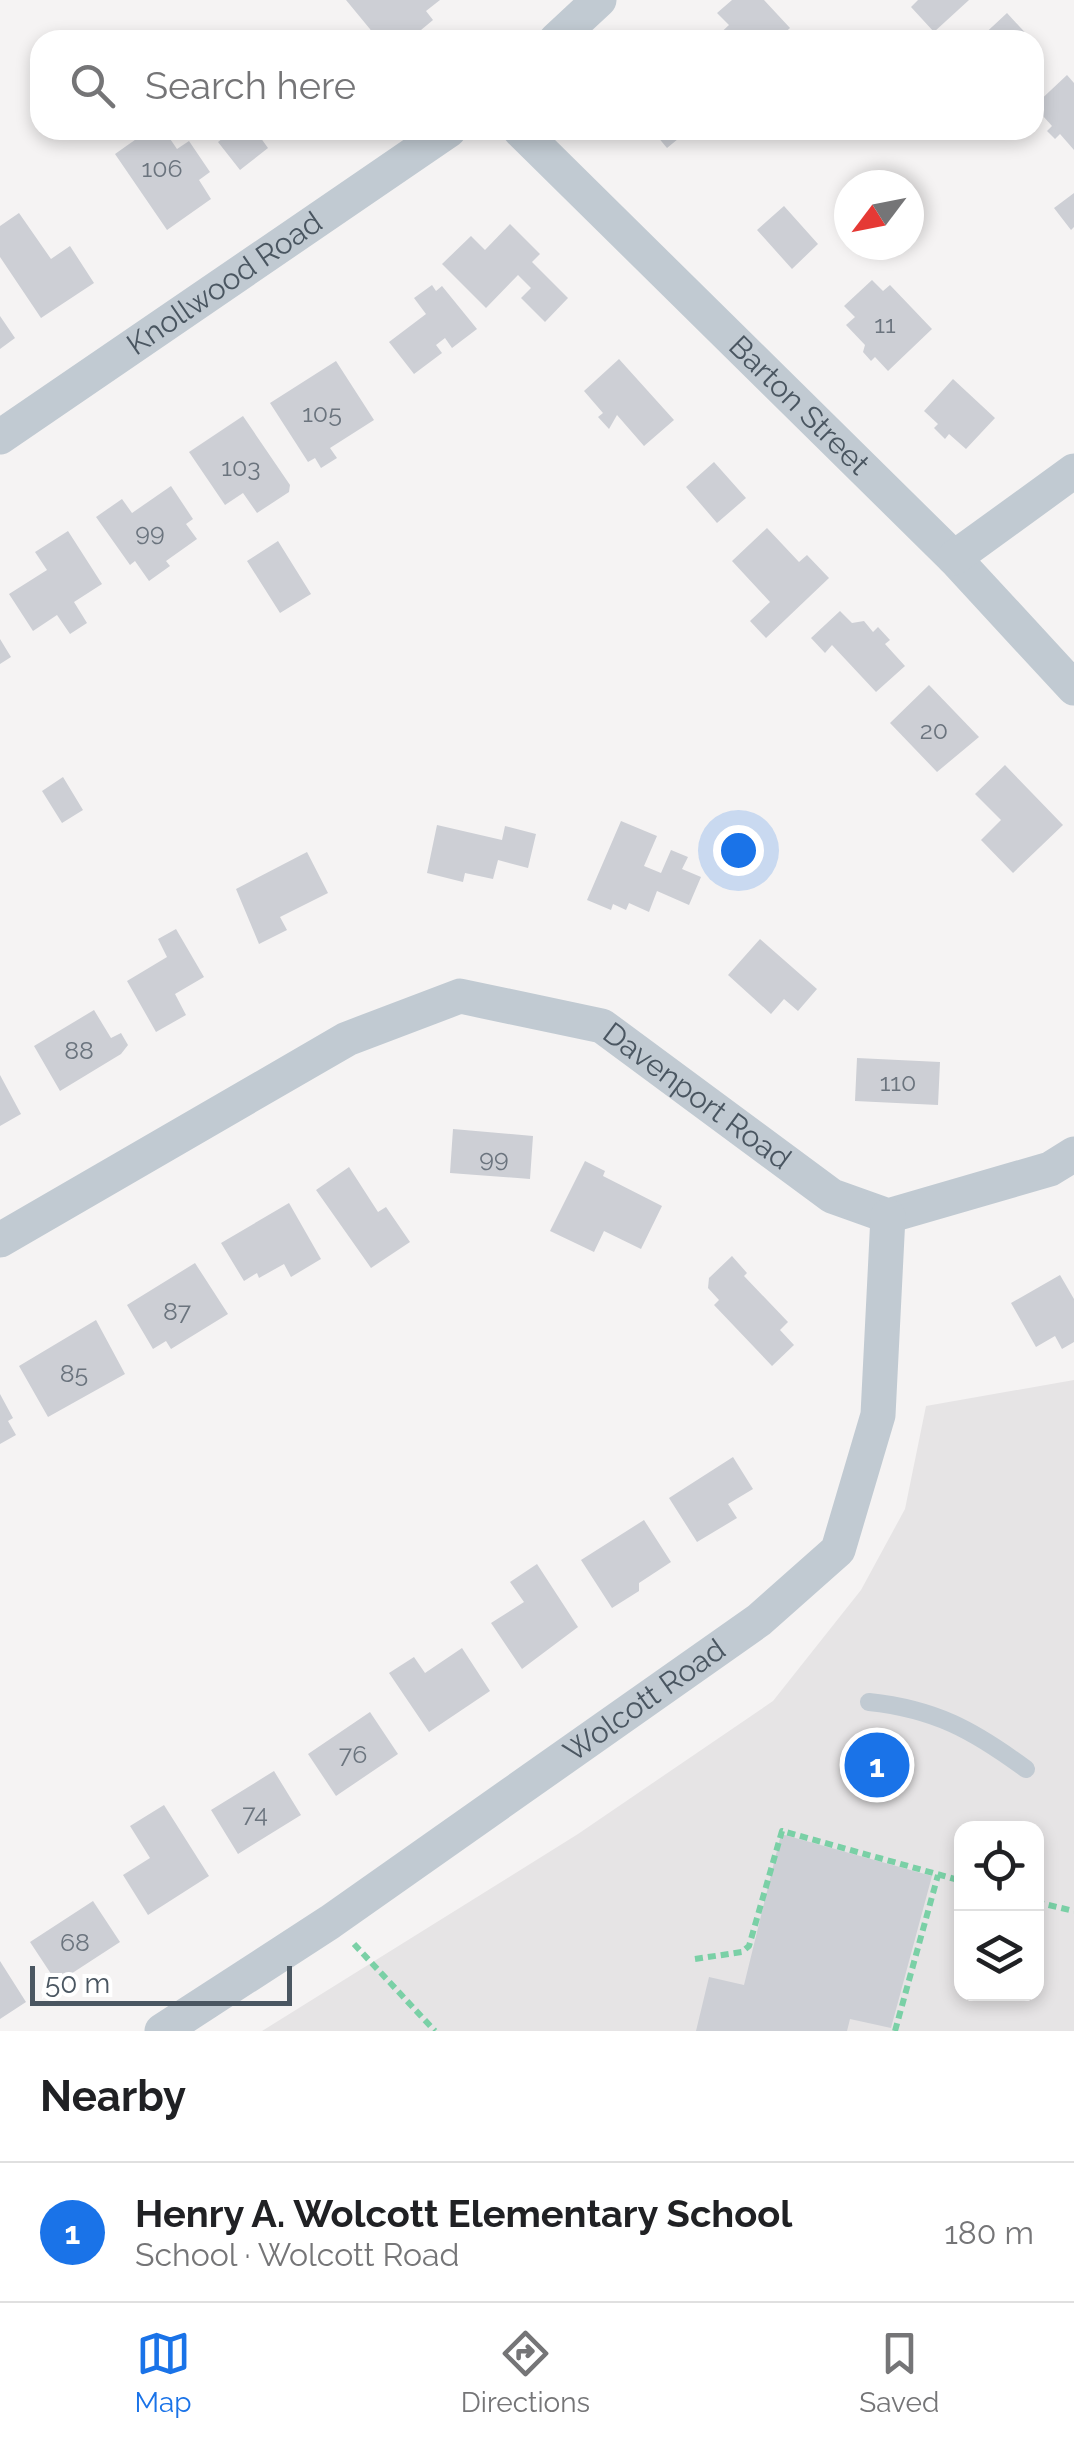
<!DOCTYPE html>
<html lang="en">
<head>
<meta charset="utf-8">
<style>
  body { margin:0; font-family:Raleway,sans-serif; background:#f6f6f6; color:#202124 }
  .controls { position:absolute; right:30px; bottom:30px; display:grid; overflow:hidden; border-radius:20px; box-shadow:0 5px 15px #0003 }
  .controls button { width:90px; height:90px; display:grid; place-items:center; padding:0; border:0; border-bottom:2px solid #e0e0e0; background:#fff; color:#202124; font:50px sans-serif }
  .compass { position:absolute; left:834px; top:170px; width:90px; height:90px; border-radius:50%; background:#fff; box-shadow:0 5px 15px #0003; rotate:238deg }
  .scale { position:absolute; left:30px; bottom:25px; width:262px; box-sizing:border-box; padding-left:10px; border:5px solid #4a5661; border-top:0; font-size:28px; line-height:35px; white-space:nowrap; color:#4a5661; -webkit-text-stroke:8px #fff; paint-order:stroke }
  .you { position:absolute; left:738px; top:850px; width:35px; height:35px; margin:-25px; border:8px solid #fff; border-radius:50%; background:#1a73e8; box-shadow:0 0 0 15px #1a73e833 }
  .badge { display:grid; place-items:center; width:65px; height:65px; border-radius:50%; background:#1a73e8; color:#fff; font-size:32px; font-weight:700 }
  .pin { position:absolute; translate:-50% -50%; border:5px solid #fff; box-shadow:0 2px 10px #0006 }
  .list { margin:0; padding:0; list-style:none }
  h2 { display:flex; justify-content:space-between; align-items:center; height:130px; margin:0; padding:0 40px; font-size:42px }
  h2 small { font-size:32px; font-weight:400; color:#757577 }
  .list li { display:grid; grid-template-columns:65px 1fr auto; gap:30px; align-items:center; box-sizing:border-box; height:140px; padding:0 40px; border-top:2px solid #e0e0e0 }
  .list b { display:block; font-size:38px; white-space:nowrap }
  .list p { margin:0; font-size:32px; white-space:nowrap; color:#757577 }
  .list em { font-size:32px; font-style:normal; color:#757577 }
  .icon { flex:none; width:55px; height:55px; fill:none; stroke:currentColor; stroke-width:2; stroke-linecap:round; stroke-linejoin:round }
  .map { position:relative; flex:none; width:1074px; height:2031px; overflow:hidden }
  .search { position:absolute; background:#fff; box-shadow:0 5px 15px #0003; left:30px; right:30px; top:30px; height:110px; display:flex; align-items:center; gap:25px; box-sizing:border-box; padding:0 35px; border-radius:30px; color:#757577; font-size:38px }
  .sheet { height:270px; background:#fff }
  nav { display:flex; justify-content:space-around; align-items:center; box-sizing:border-box; height:140px; border-top:2px solid #e0e0e0; background:#fff; font-size:28px; color:#757577 }
  nav a { display:grid; justify-items:center; gap:5px }
  nav .on { color:#1a73e8 }
  .map>svg:first-child { display:block }
</style>
</head>
<body>
<div class="map">
<svg width="1074" height="2031" viewBox="0 0 1074 2031">
  <rect width="100%" height="100%" fill="#f5f3f3"/>
  <path fill="#e6e4e5" fill-rule="evenodd" d="M1074,1380v651h-812l316,-197 195,-133 88,-111 44,-81 21,-103zM962,1828h74v166h-74z"/>
  <path fill="#cdcfd5" d="M346,0h94l-14,11 7,9 -24,20h-30z
    M732,0h32l26,28 -13,12h-64l16,-15 -12,-12z
    M918,0h51l-35,32 -23,-25z
    M1007,13l25,27h-54z
    M1067,75l7,8v67l-14,-16 -5,5 -8,-8 5,-5 -18,-20z
    M149,130h15l13,19 12,-8 21,31 -11,8 12,19 -44,31 -52,-76z
    M233,130h22l13,18 -28,22 -22,-28z
    M652,130h37l-22,18z
    M1074,193v34l-3,3 -17,-22z
    M784,206l34,38 -26,25 -35,-39z
    M19,213l32,46 19,-13 24,37 -53,35 -41,-61v-31z
    M510,224l30,30 -8,8 36,36 -23,24 -24,-24 10,-10 -13,-13 -32,33 -44,-44 29,-28 14,14z
    M872,280l11,11 7,-6 42,44 -44,42 -13,-14 -4,4 -8,-9 2,-7 -19,-20 9,-8 -11,-11z
    M432,285l4,6 6,-5 35,43 -25,19 -7,-10 -9,7 6,8 -28,21 -25,-32 37,-28 -12,-16z
    M0,316l15,22 -15,11z
    M619,359l55,61 -30,26 -27,-31 -8,14 -11,-12 5,-4 -19,-22z
    M336,361l38,59 -44,28 7,10 -16,10 -6,-10 -7,4 -38,-59z
    M953,379l42,39 -29,31 -17,-15 -4,5 -11,-11 4,-4 -14,-13z
    M243,416l47,69 -1,7 -32,21 -14,-20 -18,12 -36,-53z
    M714,462l32,36 -29,25 -31,-36z
    M171,486l22,33 -7,5 11,15 -31,22 4,5 -21,15 -14,-20 -5,4 -34,-48 26,-18 10,14z
    M767,528l32,34 8,-7 22,23 -63,60 -16,-17 20,-19 -38,-41z
    M68,531l34,53 -28,18 13,21 -17,11 -13,-19 -24,16 -24,-37 38,-24 -12,-18z
    M278,541l33,53 -31,19 -33,-52z
    M840,611l12,12 12,-2 9,11 5,-5 12,13 -5,4 20,22 -29,26 -44,-47 -7,8 -14,-15z
    M0,639l11,18 -11,7z
    M929,685l50,52 -42,35 -47,-49z
    M1005,765l58,60 -50,48 -32,-33 20,-20 -26,-26z
    M63,777l20,33 -21,13 -20,-32z
    M621,821l36,15 -13,30 17,7 10,-23 17,7 -6,12 19,8 -12,28 -32,-14 -8,21 -20,-9 -3,7 -13,-6 -2,6 -24,-10z
    M437,825l65,15 3,-14 31,8 -8,34 -30,-8 -5,19 -28,-6 -2,9 -36,-9z
    M307,852l21,41 -48,24 7,13 -28,14 -23,-55z
    M176,929l28,48 -29,17 11,21 -30,17 -29,-51 40,-24 -9,-18z
    M760,939l57,50 -19,22 -14,-12 -13,15 -43,-39z
    M94,1010l17,28 10,-5 7,12 -7,9 -61,37 -26,-45z
    M857,1058l83,4 -2,43 -83,-4z
    M0,1075l21,39 -21,12z
    M453,1129l80,7 -3,43 -80,-6z
    M585,1161l20,10 -2,5 59,30 -21,43 -37,-18 -10,21 -44,-21z
    M349,1167l29,45 8,-5 24,35 -39,26 -55,-78z
    M289,1203l32,56 -30,18 -7,-13 -25,14 -2,-5 -13,8 -23,-38z
    M732,1256l15,17 -3,3 44,46 -8,8 14,15 -22,21 -58,-61 5,-5 -11,-12 1,-10z
    M195,1263l33,51 -57,35 -5,-8 -13,8 -26,-44z
    M1060,1275l14,24v43l-12,7 -7,-13 -19,11 -25,-44z
    M96,1320l29,54 -77,43 -29,-51z
    M0,1394l13,24 -5,3 8,14 -16,9z
    M733,1457l20,32 -25,15 9,14 -40,24 -28,-44z
    M644,1520l27,42 -32,21v8l-27,17 -31,-48z
    M537,1564l41,63 -56,42 -31,-46 33,-21 -14,-20z
    M462,1648l28,43 -61,41 -40,-59 25,-16 11,16z
    M370,1712l28,42 -62,42 -28,-42z
    M274,1771l27,44 -63,39 -27,-44z
    M164,1805l45,71 -61,39 -25,-40 27,-17 -20,-32z
    M781,1834l151,42 -41,152 -41,-9 -3,12h-151l13,-54 35,8z
    M93,1901l27,41 -63,41 -27,-41z
    M0,1961l26,41 -26,17z"/>
  <g fill="none" stroke-linecap="round" stroke-linejoin="round">
    <path stroke="#7ad0a6" stroke-width="6" stroke-dasharray="8 5" stroke-linecap="butt" d="M1036,1902l38,9
      M354,1944l81,87
      M695,1959l47,-7 7,-6 33,-115 180,50
      M895,2031l43,-156"/>
    <path stroke="#c1cad2" stroke-width="18" d="M869,1702c66,7 104,28 157,67"/>
    <g stroke="#c1cad2" stroke-width="35">
      <path d="M556,40l43,-40"/>
      <path id="s1" d="M520,130l434,428 120,130"/>
      <path id="s2" d="M0,437l449,-307"/>
      <path d="M954,558l120,-87"/>
      <path id="s3" d="M0,1240l347,-201 113,-43 142,30 230,170 56,20 162,-47 24,-15"/>
      <path id="s4" d="M162,2031l168,-109 429,-302 79,-70 40,-135 10,-199"/>
    </g>
  </g>
  <g text-anchor="middle" stroke-width="10" stroke-linejoin="round" paint-order="stroke">
    <g font-size="25" fill="#6b747e">
      <text x="162" y="177">106</text>
      <text x="885" y="333">11</text>
      <text x="322" y="422">105</text>
      <text x="241" y="476">103</text>
      <text x="150" y="541">99</text>
      <text x="934" y="739">20</text>
      <text x="79" y="1059">88</text>
      <text x="898" y="1091">110</text>
      <text x="494" y="1167">99</text>
      <text x="177" y="1320">87</text>
      <text x="74" y="1382">85</text>
      <text x="353" y="1763">76</text>
      <text x="255" y="1822">74</text>
      <text x="75" y="1951">68</text>
    </g>
    <g font-size="30" fill="#4a5661" stroke="#fff">
      <text dy="10" stroke="none"><textPath href="#s2" startOffset="272">Knollwood Road</textPath></text>
      <text dy="10" stroke="none"><textPath href="#s1" startOffset="392">Barton Street</textPath></text>
      <text dy="10" stroke="none"><textPath href="#s3" startOffset="785">Davenport Road</textPath></text>
      <text dy="10" stroke="none"><textPath href="#s4" startOffset="585">Wolcott Road</textPath></text>
    </g>
  </g>
</svg>
<div class="controls">
<button><svg class="icon" aria-label="locate" viewBox="0 0 24 24"><circle cx="12" cy="12" r="6"/><path d="M12 2v4M12 18v4M2 12h4M18 12h4"/></svg></button>
<button><svg class="icon" aria-label="layers" viewBox="0 0 24 24"><path d="M12 4l9 5-9 5-9-5zM3 14l9 5 9-5"/></svg></button>
</div>
<svg class="compass" viewBox="-18 -18 36 36"><path d="M0-13l5 13h-10z" fill="#e53935"/><path d="M0 13l5-13h-10z" fill="#757577"/></svg>
<div class="scale">50 m</div>
<div class="you"></div>
<div class="pin badge" style="left:877px;top:1765px">1</div>
<div class="search"><svg class="icon" aria-label="search" viewBox="0 0 24 24"><circle cx="10" cy="10" r="6"/><path d="M15 15l6 6"/></svg>Search here</div>
</div>
<section class="sheet">
<h2>Nearby<small></small></h2>
<ul class="list">
<li><span class="badge">1</span><div><b>Henry A. Wolcott Elementary School</b><p>School · Wolcott Road</p></div><em>180 m</em></li>
</ul>
</section>
<nav>
<a class="on"><svg class="icon" aria-label="map" viewBox="0 0 24 24"><path d="M3 6l6-2 6 2 6-2v14l-6 2-6-2-6 2zM9 4v14M15 6v14"/></svg>Map</a>
<a><svg class="icon" aria-label="directions" viewBox="0 0 24 24"><path d="M12 3l9 9-9 9-9-9zM9 14v-3h6M13 9l2 2-2 2"/></svg>Directions</a>
<a><svg class="icon" aria-label="saved" viewBox="0 0 24 24"><path d="M7 4h10v16l-5-4-5 4z"/></svg>Saved</a>
</nav>
</body>
</html>
